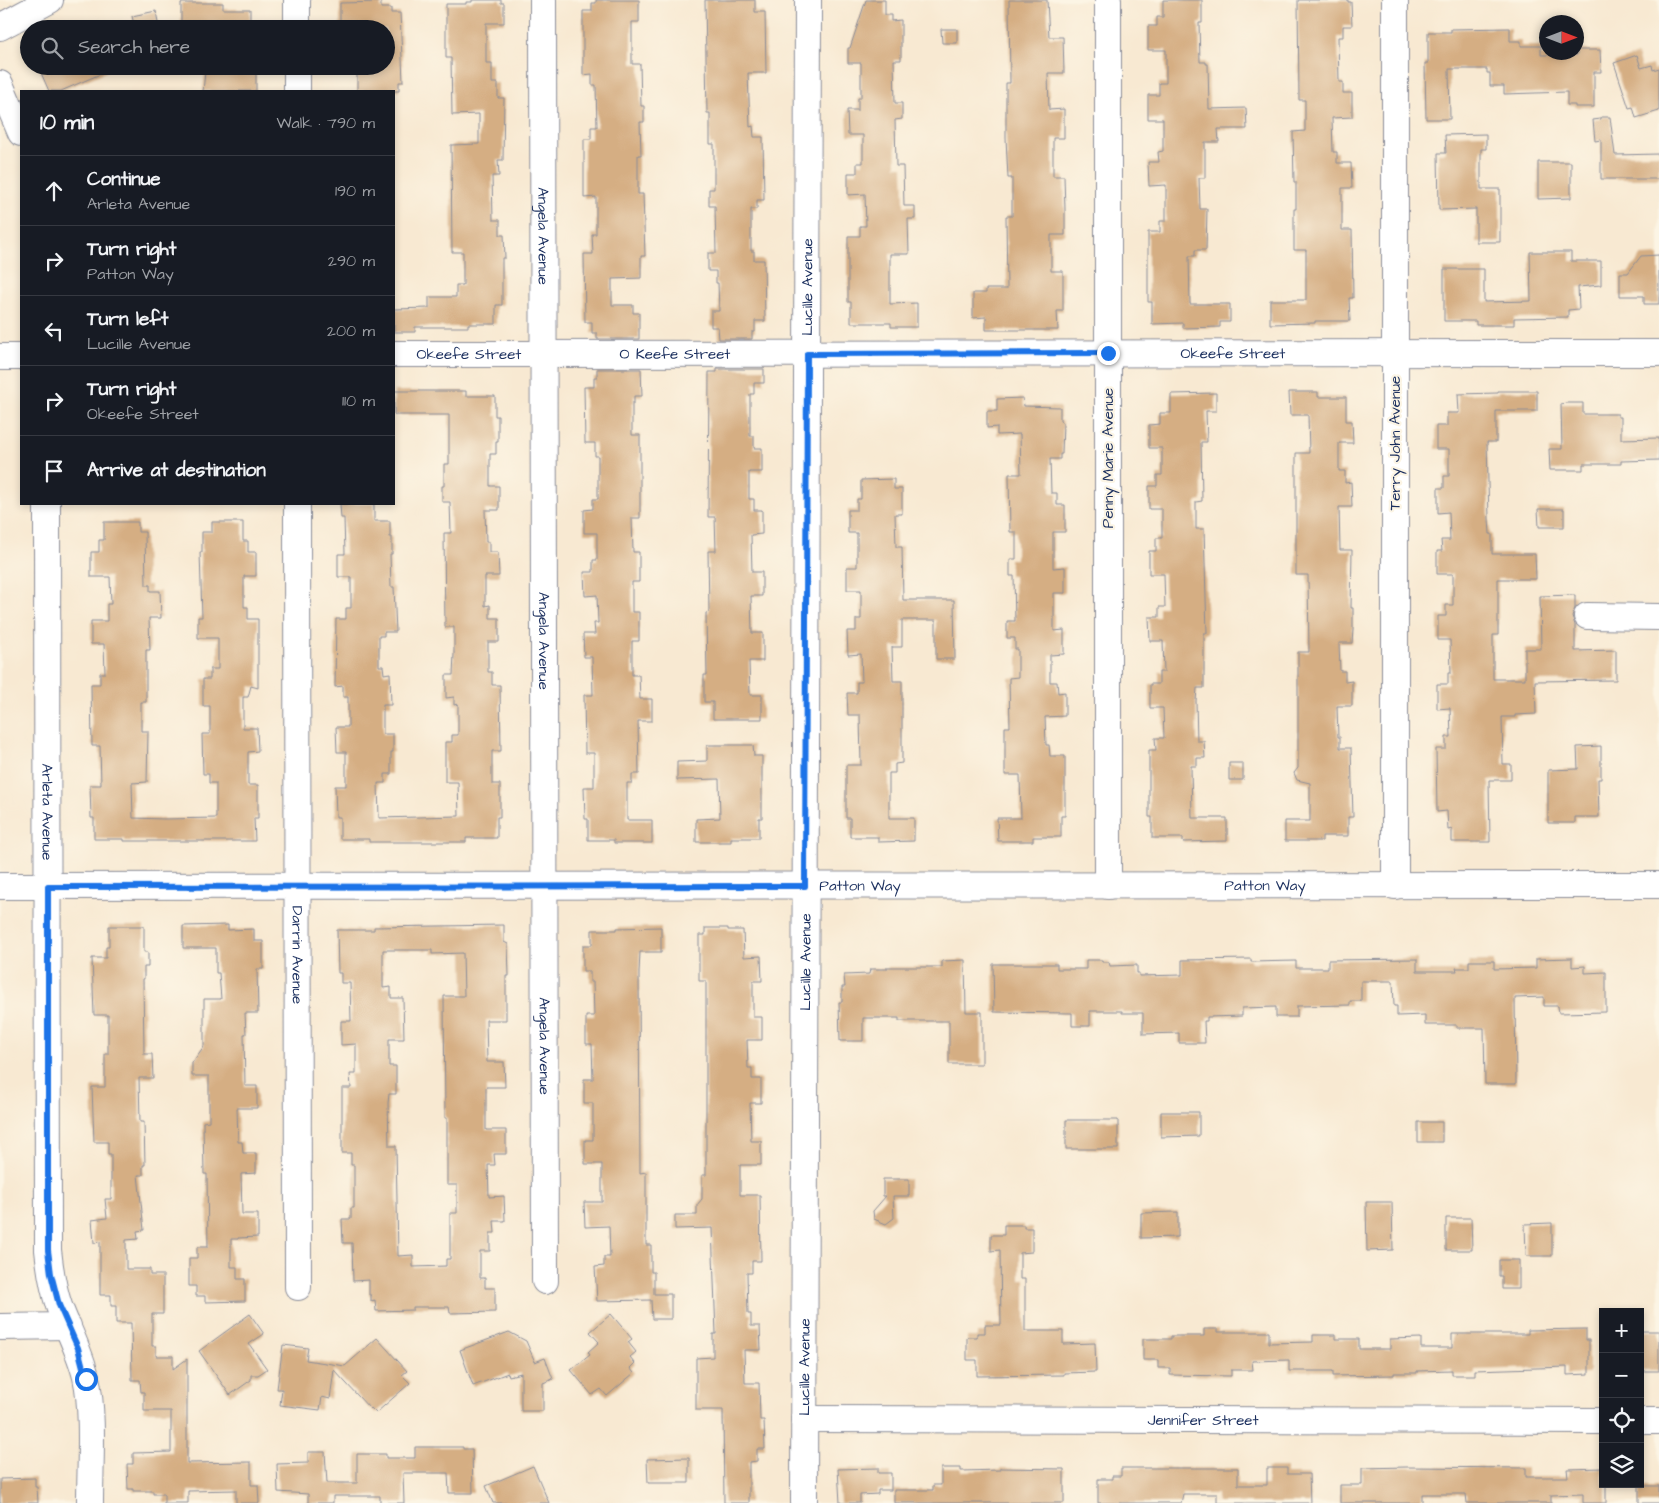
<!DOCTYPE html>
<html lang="en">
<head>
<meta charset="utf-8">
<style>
  body { margin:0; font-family:"Architects Daughter",sans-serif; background:#20242c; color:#f1f3f6 }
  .controls { position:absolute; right:15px; bottom:15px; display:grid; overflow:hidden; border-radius:0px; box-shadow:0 2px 8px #0003 }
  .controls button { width:45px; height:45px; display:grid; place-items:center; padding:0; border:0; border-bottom:1px solid #363941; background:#171b24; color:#f1f3f6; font:25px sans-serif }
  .compass { position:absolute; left:1539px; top:15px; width:45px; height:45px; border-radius:50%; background:#171b24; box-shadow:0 2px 8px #0003; rotate:90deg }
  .stop { position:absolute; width:15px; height:15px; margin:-11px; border:4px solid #1a73e8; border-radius:50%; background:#fff }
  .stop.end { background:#1a73e8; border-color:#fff; box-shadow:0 1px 5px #0008 }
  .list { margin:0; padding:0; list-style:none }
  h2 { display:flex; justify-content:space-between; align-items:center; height:65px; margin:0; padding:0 20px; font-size:21px }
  h2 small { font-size:16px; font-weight:400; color:#9ea1a6 }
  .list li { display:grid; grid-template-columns:32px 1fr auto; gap:15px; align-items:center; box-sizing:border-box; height:70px; padding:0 20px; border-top:1px solid #363941 }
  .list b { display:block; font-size:19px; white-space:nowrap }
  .list p { margin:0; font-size:16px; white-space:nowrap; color:#9ea1a6 }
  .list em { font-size:16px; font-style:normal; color:#9ea1a6 }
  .icon { flex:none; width:28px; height:28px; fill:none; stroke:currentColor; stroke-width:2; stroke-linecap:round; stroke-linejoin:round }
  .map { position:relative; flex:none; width:1659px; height:1503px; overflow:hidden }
  .search { position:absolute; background:#171b24; box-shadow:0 2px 8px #0003; left:20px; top:20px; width:375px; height:55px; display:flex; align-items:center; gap:12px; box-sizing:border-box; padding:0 18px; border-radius:28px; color:#9ea1a6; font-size:19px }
  .panel { position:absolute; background:#171b24; box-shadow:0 2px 8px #0003; left:20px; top:90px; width:375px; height:415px; border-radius:0px }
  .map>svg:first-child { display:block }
</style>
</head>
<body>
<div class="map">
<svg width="1659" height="1503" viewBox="0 0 1659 1503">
  <rect width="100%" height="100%" fill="#fcf5e5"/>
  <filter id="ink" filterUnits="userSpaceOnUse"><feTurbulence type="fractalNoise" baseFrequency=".02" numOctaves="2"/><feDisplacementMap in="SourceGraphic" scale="10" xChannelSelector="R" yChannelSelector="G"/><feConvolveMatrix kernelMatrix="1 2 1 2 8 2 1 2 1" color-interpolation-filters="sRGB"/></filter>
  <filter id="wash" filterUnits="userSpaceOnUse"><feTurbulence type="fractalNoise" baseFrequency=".0096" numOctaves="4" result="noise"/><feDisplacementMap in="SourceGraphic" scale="20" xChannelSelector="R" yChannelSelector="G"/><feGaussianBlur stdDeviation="1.12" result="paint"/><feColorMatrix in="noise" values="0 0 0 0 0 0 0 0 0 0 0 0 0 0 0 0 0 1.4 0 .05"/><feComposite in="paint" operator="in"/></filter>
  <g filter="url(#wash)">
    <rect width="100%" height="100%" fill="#f8e9d2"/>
    <g id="blocks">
      <path fill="#d5ae83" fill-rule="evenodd" d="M472,0h29v3h3v20h-18v40h6v20h6v15h6l-1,62h-5l1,16h-7l1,44h7v15h4l1,23h-3v47h-6v19h-28v3h-53v5h-21v-23l35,-1v-11h27v-12h7v-33h-11l-1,-107 28,-1v-30l-27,1 -1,-57h-5v-54h20v-2h6z
        M596,0h43v22h-7v42h8l1,42h3v16h-4l1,33h-3v39h5l2,62h-4v22l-29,1v26h21v8h6v26h-42v-6h-5v-11h-7l-1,-68h9l-1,-20h4v-37l-12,1v-59h7v-12h6l-1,-42h-4v-11l-9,1v-64h9v-8h4z
        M705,0h50v12h10l1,61h-18l2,54 3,-1 1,11h9l1,63h-7v9h-6v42h3v9h10l1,61h-10v11h-3v7h-33l-1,-12h-7v-16h8l-1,-28h-2v-12h-8v-18h8l-1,-47h-6v-17h5v-45h-4v-31h-3z
        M866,0h19v15h6v6l10,-1v40h-7l1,43h7v16l-7,1 1,46h7l1,40h11v13h-7l1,35h-19v50l27,-1v24h-26v-4h-40v-21h-3v-66h12v-10h6l-1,-32 -17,1v-22h9v-10h6v-28h-15l-1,-25h11v-12h3v-35h-13v-15h2z
        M1009,0h38l2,37h14l1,36h-16l1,37 15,-1v29h-11v38h11l1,34v25h-14v36h12v40h-6l1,19h-72v-13l-13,1v-25h13v-4h21l-1,-73h6v-38h-4l-2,-40v-55h4z
        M1163,0h39v23h-3l1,39h6v2h2l1,45 37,-1 1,21h-29l1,13h-14v36h-6l1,31h7l-1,41h-11v6h-6l1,48h40v18h-10v5l-37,1v-5l-31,1v-22h-4v-70h12v-11h6v-36l-17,1 -1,-24h11l-1,-10 5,-1v-32h-15v-24h11v-12h7v-33h-18v-24h9v-9h6z
        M1298,0h50v2h3l1,24h-9v11h-5l1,45h4v11h9v24l-20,1 1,34h4v11h14l1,25h-10v42h10l1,68h-4l1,23h-35v2l-45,1v-24h36v-50h-12v-41h2v-27h-2l-1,-50 12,-1v-31h-6z
        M381,2v6h10v5h9l3,69h-4v9h-42v-18h4v-5l25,-1v-38h-32v-3l-14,1v-24z
        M181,3h42v6h27v20h-36l-1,-4 -32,1z
        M156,11l3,18h-24l-3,-13z
        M1510,28v13h11v5h20v9h36v-5h23l1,22h-7v35h-19v-2h-8v-13l-63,2v-8h-14v-13h-3v-4h-38l1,50h-24l-1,-56h3v-31h23v-3z
        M941,29h16v14h-15z
        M1637,55l4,13 11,-3 1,5 6,-2v43l-23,7 -3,-11 -4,1 -15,-45z
        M38,66h81l-58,25h-12z
        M256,71v20h-53l2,-19z
        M1601,117h9l5,38 44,-1v25h-58v-39l-6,1 -2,-21 8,-1z
        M1486,134v15h-5v40h19v53h-24v-33l-37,1 -1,-57h8l-1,-18z
        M1538,162h33v36l-33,1z
        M1530,252h41v9h30v24l-23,2 1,22 -11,1v7l-54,1v7h-38v-4h-32v-52h40v33l47,-1z
        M1659,255v49h-15v-8h-24v-23h8l13,-17z
        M597,369h44l1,27h-8v7h-2v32h8v83h-8l1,34h6v30h-7v30h7v29h-7v34h7l1,24h12v22h-14l1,53h-7v9h-5v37h25v23h-38v-3h-26v-21h-3l-1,-32h10v-34h-9l-1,-58h9l-1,-38h-8l-1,-23h12l-1,-11h4l-1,-28 -12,1 -1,-24h9v-12h4v-27h-13v-23l9,-1v-10h5v-43h-3v-13h-10l-1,-56h10v-10h3z
        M717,369h47v14h-10v11h-4v42h4v12h8v24h-13v27h5v11h8v24l-11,1 1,37h10v24h-11l1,37h11v28h-14l1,34h12v24h-49v-17h-9v-27h3l-1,-62 3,-1 -1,-61h8l-1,-34h-7l1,-145h8z
        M394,391h72v5h29v20h3v26h-2v12h-6v32h9v24h-14l1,32h3v10h9l1,24h-14v30l5,-1v13h9v24h-11v30h4v13h8l1,66h-9v33h8v33h-3v21h-31v4h-97v-3h-29v-22h-4l-1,-31h11v-34h-9l-1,-25h12v-30h-5v-11l-8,1 1,-68h10v-11h5v-31h-13v-23h7l-1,-36h-3l-1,-14h34v17h16v16h2v17h-2l1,33h3l2,45h-12v4h-5v30h4l1,8 6,-1 1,32h-8v29h10v18h-2v22h-6v9h-7l1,35 80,-2 -1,-34h-13v-40h7v-7h6v-31l-4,1v-8l-8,1v-23h7l1,-21v-27h-9l-1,-94h7l-1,-31h-8v-16h2v-22h5v-49h-55z
        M1498,391h39v20h-41v31h-9l2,77 1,15h2v20h43l1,25h-38v56h-5v44h32v-30h16l-1,-53 35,-1v13l-3,8 3,9v26l41,-1v30l-81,1 1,33 -21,1v2h-13l1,47h8v16h-22l1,62h-38v-13l-4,1 -1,-19 -10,1 -1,-63h10v-12h5l-1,-29 -13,1v-25h11v-11h3l-1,-33h-12v-24h8v-11h7v-31h-16v-23h5l-1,-11h9l-1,-28 -11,1v-25h6v-12h5v-27h-13v-23h11v-13h12l-1,-19 40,-1z
        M1289,392h29v5h28v24h6l1,22h-14v28h6v12l6,-1 1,25h-13l1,43h12l-1,58h2v22l-1,13h-13l1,28h5v11l7,-1v25h-15l1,31h2v11h11l2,69h-5v19h-26v5h-37v-20h25v-38l-13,-3 -3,-7 4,-5v-116h11l-1,-77h-12v-122h13l-1,-38h-18z
        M1216,393v18h-10l1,31h-6l1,59 -6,1v27h8l3,104h-3v55h-7l-1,13 1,40h7l1,17h-8v8h-6l1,52h35v23l-44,1v-4h-31v-21h-3v-67h7l-1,-12h9l-1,-30h-13v-24h9v-12h5l-1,-31h-13l-1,-24h10v-10h6l-1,-33h-15v-23h7v-13h6v-29h-13v-23h8v-11h5v-27h-13v-23l11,-1v-11h11v-19z
        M1023,398l1,8 36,1v13l3,2 -1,32h-2v5h-10l1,34h6v12h8v27h-12v36l12,-1v26h-11v38l10,-1v24l-14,1v27h7l1,11 7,-1v24l-20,1 1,28h3l1,11h15v60h-4v21h-28v4h-35l-1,-23h24l-1,-43h-15v-48h5l-1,-49 9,-1v-28h-3v-11h-8v-17h8l-1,-45h-4v-17h6v-27h-6l-1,-58h12l-1,-40 -23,1v-8l-10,1v-17h10v-12z
        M1566,403h17v11h35v3h3v22l38,-1v22l-38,1v3h-38v6h-33l-1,-21h13l-1,-45z
        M894,479v10h8v25h-7l1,33h6l1,53h51l1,59h-19v-39h-34v27h-10l1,34h9v82l-7,1v9h-6v45h25v23l-36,1v-5h-28v-19h-4v-53h15l-1,-50h-12l-1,-22h10v-11h5l-1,-28 -13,1 -1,-24h9v-12h5v-29h-14v-23h10v-34h-9v-23h9v-11h4v-19z
        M1538,509h26v18h-25z
        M104,522h34v10h7l1,53h4v6h10l1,27h-12l1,32h-4v52h-5v29h7l-1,51 -15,1 1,35 31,1 52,-1v-35h-7v-9h-6l-1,-40h8v-28h-7v-27h7v-10h8v-31h-20v-21h4l-2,-65h2v-20h10v-10h31v19h5v11h8v24h-12v31h4v12h10v69l-7,-2 -3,11h-5v31h14l1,23 -10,1v33h10v33h-4l1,23h-131v-2h-30v-21h-3l-1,-33h11l-1,-39h-8l-1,-62h9v-11h5l-1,-29h-13v-23h16v-17h4l-1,-27h-19v-25h8v-12h5z
        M707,745h46l1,11h8v62h-3v20h-28v4h-35v-23l24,-1 -1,-39 -42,1v-18l30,-1z
        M1601,746v33h-3l1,38h-24v6h-27v-53l30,-1 -1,-22z
        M1229,763h14v17h-14z
        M228,925v5l26,-1v12h9v28h-6l1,44h-13l1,21h-2l1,52h12v22h-20l1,34h4l1,11h13v20l-15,1 1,40h16v23l-20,1v1h-7v28h6v12h8v22l-40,1v-6h-9v-10h-7v-28h8v-11h11l-1,-73h-3l-1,-52 6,-1v-45h-17v-13l12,-17v-47h17l-2,-26h-3v-25h-33v-22z
        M504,925v17l4,2 1,32h-3v44h-20l1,42h17l1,25h-19v43h20v24h-12l1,11h-7l1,32 15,-1 1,25h-11l1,12h-5v18h-10v27h5v10h10v24l-45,1 -1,-6h-36v3l-37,1 -1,-11 -4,1v-6h-2v-15l-16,1 -1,-38h-9l-1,-24h9v-11h3v-43h-3v-12h-9v-65h9l-1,-14h6v-30l-15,1v-24h10l-1,-38h-9v-10h-3l-1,-43h37v-3zM383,950h49v4l31,-1 1,43h-20l1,122h2v67h10v28h-7v46h-4v7l-33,1v-12l-15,1 -2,-110h-7l-1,-43 1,-9h7v-28h-7v-27h15l-1,-41h-12v-11l-8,1z
        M109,926h35v26h4v15h-4v12h-1l1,75h8l1,24h-14l1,44h4l1,43h-2v10h-5l6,55 -7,1 1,8 -12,1v29h24v6h13v39h-11v32h4v10h17v13l14,-10v104l64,-1v23h7l1,18h-23v-13l-48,1v12h-24v-9h-11v-3h-20v-2h-5l-1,-25h6v-11l38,-1v-41h-27v-19h-3l-1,-12h-8l-1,-57h-15v-17h-5v-11h-11v-53l-6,1 -2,-23 15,-2 -2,-19h6v-45h-3v-12h-14l-2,-55h13v-33h3v-39h-14l-2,-57h14v-11h3z
        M661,927v25h-21l-1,21 1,200 6,-1v73h5v27h3v22h17v25h-19l-1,-19 -54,1 -2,-34 9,-1v-9h6l-1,-31 -24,1 -1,-25h18v-38h-17v-24h8v-37h-9v-24h9l-1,-35h-6v-28h8l-1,-34h-3v-11h-7v-26h9v-15h25v-2z
        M705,928h23v2h15l1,27 17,-1 1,25h-9v36h9v23h-15l1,28h4v11h9v24h-11l1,38h10v24h-21v30h20l1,66h-9v12h-5l1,41h3v12h9l1,24h-17l1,33h14l1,37h4l1,29h-8v12l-8,1v41h-25l-1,-93h-27v-52l17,-1v-23h3l-4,-106 -37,1v-14h22v-10l5,-6v-24h4v-194h-7v-46h6z
        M1572,958v9l13,-1v7l21,-1v40l-47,1 -1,-7h-14v-9l-29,1 1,86h-31l-1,-56h-27v-3h-32v-10l-28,1v-10h-3l-1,-25h-32v20h-11v4l-53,1v11h-21v-10l-34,1v8l-35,1v4h-3l1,22h-26v-10l-36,1v-21h-21v-2h-32v15h-18v-13l-78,-1 -1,-48h64v5h29v-9h16v2h7l1,4 27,-1v8h2v3l43,-1v-15l69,-1v3l45,-1v7h32v-8l89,-1v12h40l-1,-3h13v-7h25v8l42,-1v-9z
        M965,960l1,52h16v52h-33v-43h-50v-3h-36v23h-23l-1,-39h3v-15h3l-1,-12 25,-1 1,-5h17v-2h55v-6z
        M1161,1112h38v24l-38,1z
        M1066,1120h52v29h-52z
        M1418,1122h24v20h-24z
        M883,1179h26v17h-16l1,22 -8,6 -12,-5 -1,-8 13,-15h-3z
        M1366,1202h26l1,48 -26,1z
        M1178,1212v25l-37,1v-25z
        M1446,1218h25l1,32h-26z
        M1552,1223v33h-26l-1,-32z
        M1004,1225h20v3h8v24l-12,1v26h5v52h38v13l32,-1 1,29 -32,1v2l-87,1v-16h-10v-23h10v-4h8v-8h16l-1,-75 -9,1v-16h13z
        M1499,1260h20v29h-17v-13h-3z
        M250,1314l14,20 -15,10 18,25 -9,6h-7v5l-21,15 -31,-44z
        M611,1314l21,25 -4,3 8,10 -6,5 5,6 -5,5 4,5 -27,23 -6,-7 -9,6 -21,-25 19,-15 -2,-3 11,-10 -9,-10z
        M1204,1329h14v3h51v11l44,-1v-7h22v4h24v10h31v-10l31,-1v10h31v-14h76v-4l58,-1v11h3v34l-22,1v-8l-92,3v5h-23v-5l-35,1v2h-23v2l-61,1v-5h-44v-11l-37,1 1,9h-22v6l-61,-1v-7h-12v-8h-15v-21h28v-3h33z
        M1640,1331h19v40h-19z
        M509,1332l17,9 9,21 10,-4 8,21 -10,4v28h-22v-38l-12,3 -1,-3 -35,13 -13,-36z
        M377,1338l30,33 -5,4 8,8 -34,30 -5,-5 -1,1 -36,-39 -4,29 -8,-2 -2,13 -40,-5 2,-16h-5l6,-44 25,3 -2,12 39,6z
        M415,1447h48v2h9l1,44h-24l-1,-20h-45l1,30h-24v-7h-47v7h-25v-9l-30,-2 -1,-28 31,-1v-11h17l2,31h30v-29h29v4h29z
        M689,1458v25h-41l-1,-24z
        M533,1466l16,37h-56l-7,-17z
        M1407,1467l119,1v9h42l-1,-8 36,-1v16h3v19h-23v-9l-32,1v8h-84l-1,-9h-44v9h-82v-18h22v-17z
        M878,1468v5h13v17h-13v4l-18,1v8h-20l-2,-34z
        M941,1468h20v3l39,-1v-2l64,1v34h-170v-13h39v-5h8z
        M1121,1468h117v17h29v-17h20v6h22l1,29h-93v-9h-34l-2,9h-83v-24h14v-3h9z
        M35,1478v9h2l1,16h-38v-24z
        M1639,1486h20v17h-20z"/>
    </g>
  </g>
  <g filter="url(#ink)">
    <use href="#blocks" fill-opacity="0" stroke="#8a8c98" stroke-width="1"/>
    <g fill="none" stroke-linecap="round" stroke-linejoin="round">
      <defs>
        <g id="minor">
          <path d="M297,0v29"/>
          <path id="s1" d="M543,0l2,1281"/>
          <path d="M1108,0v886"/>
          <path d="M1395,0v886"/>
          <path d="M0,27l50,-27"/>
          <path d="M297,66v25"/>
          <path d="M0,84l21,49"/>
          <path id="s2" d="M394,354l1265,-1"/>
          <path d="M0,357h21"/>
          <path id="s3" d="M47,504l1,746c2,19 5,38 11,56 9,24 21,46 27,71 8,36 4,88 4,126"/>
          <path id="s4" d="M297,504l1,783"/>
          <path d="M1587,616l72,1"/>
          <path id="s5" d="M0,886l1659,-1"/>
          <path d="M0,1327l68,-1"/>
          <path id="s6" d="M804,1419l799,2"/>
          <path d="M1640,1421h19"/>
          <path id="s7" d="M804,1503l4,-1503"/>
        </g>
      </defs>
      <use href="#minor" stroke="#8a8c98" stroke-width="28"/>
      <use href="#minor" stroke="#fff" stroke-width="26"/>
    </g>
  </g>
  <g fill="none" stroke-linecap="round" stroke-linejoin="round" filter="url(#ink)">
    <path stroke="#1a73e8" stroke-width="6" d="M86,1379l-8,-31 -19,-43 -8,-31 -3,-24v-363l757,-1 2,-532 301,-1"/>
  </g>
  <g text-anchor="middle" stroke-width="4.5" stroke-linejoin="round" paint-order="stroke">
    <g font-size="15" fill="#1b2f5e" stroke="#fcf5e5">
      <text dy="5" stroke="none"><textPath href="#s1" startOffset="236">Angela Avenue</textPath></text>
      <text dy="5" stroke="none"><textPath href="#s7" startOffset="1216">Lucille Avenue</textPath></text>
      <text dy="5" stroke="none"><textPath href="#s2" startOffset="839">Okeefe Street</textPath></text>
      <text dy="5" stroke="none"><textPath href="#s2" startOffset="75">Okeefe Street</textPath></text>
      <text dy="5" stroke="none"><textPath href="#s2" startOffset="281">O Keefe Street</textPath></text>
      <text transform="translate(1395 443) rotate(-90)" y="5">Terry John Avenue</text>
      <text transform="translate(1108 458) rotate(-90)" y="5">Penny Marie Avenue</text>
      <text dy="5" stroke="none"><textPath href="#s1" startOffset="641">Angela Avenue</textPath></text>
      <text dy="5" stroke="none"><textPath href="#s3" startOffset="308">Arleta Avenue</textPath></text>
      <text dy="5" stroke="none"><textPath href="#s5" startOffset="860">Patton Way</textPath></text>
      <text dy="5" stroke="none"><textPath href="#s5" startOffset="1265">Patton Way</textPath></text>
      <text dy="5" stroke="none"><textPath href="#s4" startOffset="451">Darrin Avenue</textPath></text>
      <text dy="5" stroke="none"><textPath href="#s7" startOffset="541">Lucille Avenue</textPath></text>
      <text dy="5" stroke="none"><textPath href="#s1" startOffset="1046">Angela Avenue</textPath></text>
      <text dy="5" stroke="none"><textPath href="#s7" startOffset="136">Lucille Avenue</textPath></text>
      <text dy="5" stroke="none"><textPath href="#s6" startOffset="399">Jennifer Street</textPath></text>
    </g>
  </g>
</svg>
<div class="controls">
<button>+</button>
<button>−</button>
<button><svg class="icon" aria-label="locate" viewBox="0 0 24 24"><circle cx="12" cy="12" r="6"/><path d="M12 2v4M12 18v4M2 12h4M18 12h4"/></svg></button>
<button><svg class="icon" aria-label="layers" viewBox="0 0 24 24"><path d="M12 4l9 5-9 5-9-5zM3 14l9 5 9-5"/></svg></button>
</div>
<svg class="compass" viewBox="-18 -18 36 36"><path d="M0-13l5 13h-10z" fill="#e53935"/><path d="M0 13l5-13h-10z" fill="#9ea1a6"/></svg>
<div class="stop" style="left:86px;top:1379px"></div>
<div class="stop end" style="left:1108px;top:353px"></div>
<div class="search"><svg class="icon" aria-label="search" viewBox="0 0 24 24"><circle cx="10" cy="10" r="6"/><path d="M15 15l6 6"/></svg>Search here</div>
<section class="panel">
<h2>10 min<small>Walk · 790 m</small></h2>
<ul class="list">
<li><svg class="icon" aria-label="ahead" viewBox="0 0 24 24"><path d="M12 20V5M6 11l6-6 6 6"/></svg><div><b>Continue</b><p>Arleta Avenue</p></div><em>190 m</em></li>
<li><svg class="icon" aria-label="right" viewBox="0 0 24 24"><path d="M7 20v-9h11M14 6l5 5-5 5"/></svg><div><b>Turn right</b><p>Patton Way</p></div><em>290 m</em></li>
<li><svg class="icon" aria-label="left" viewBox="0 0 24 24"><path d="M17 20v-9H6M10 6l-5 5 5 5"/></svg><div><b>Turn left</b><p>Lucille Avenue</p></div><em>200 m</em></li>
<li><svg class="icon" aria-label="right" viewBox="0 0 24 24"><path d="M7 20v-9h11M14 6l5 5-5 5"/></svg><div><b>Turn right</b><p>Okeefe Street</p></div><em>110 m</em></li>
<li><svg class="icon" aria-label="arrive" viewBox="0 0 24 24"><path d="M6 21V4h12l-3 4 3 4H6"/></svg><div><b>Arrive at destination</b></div></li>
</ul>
</section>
</div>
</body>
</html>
